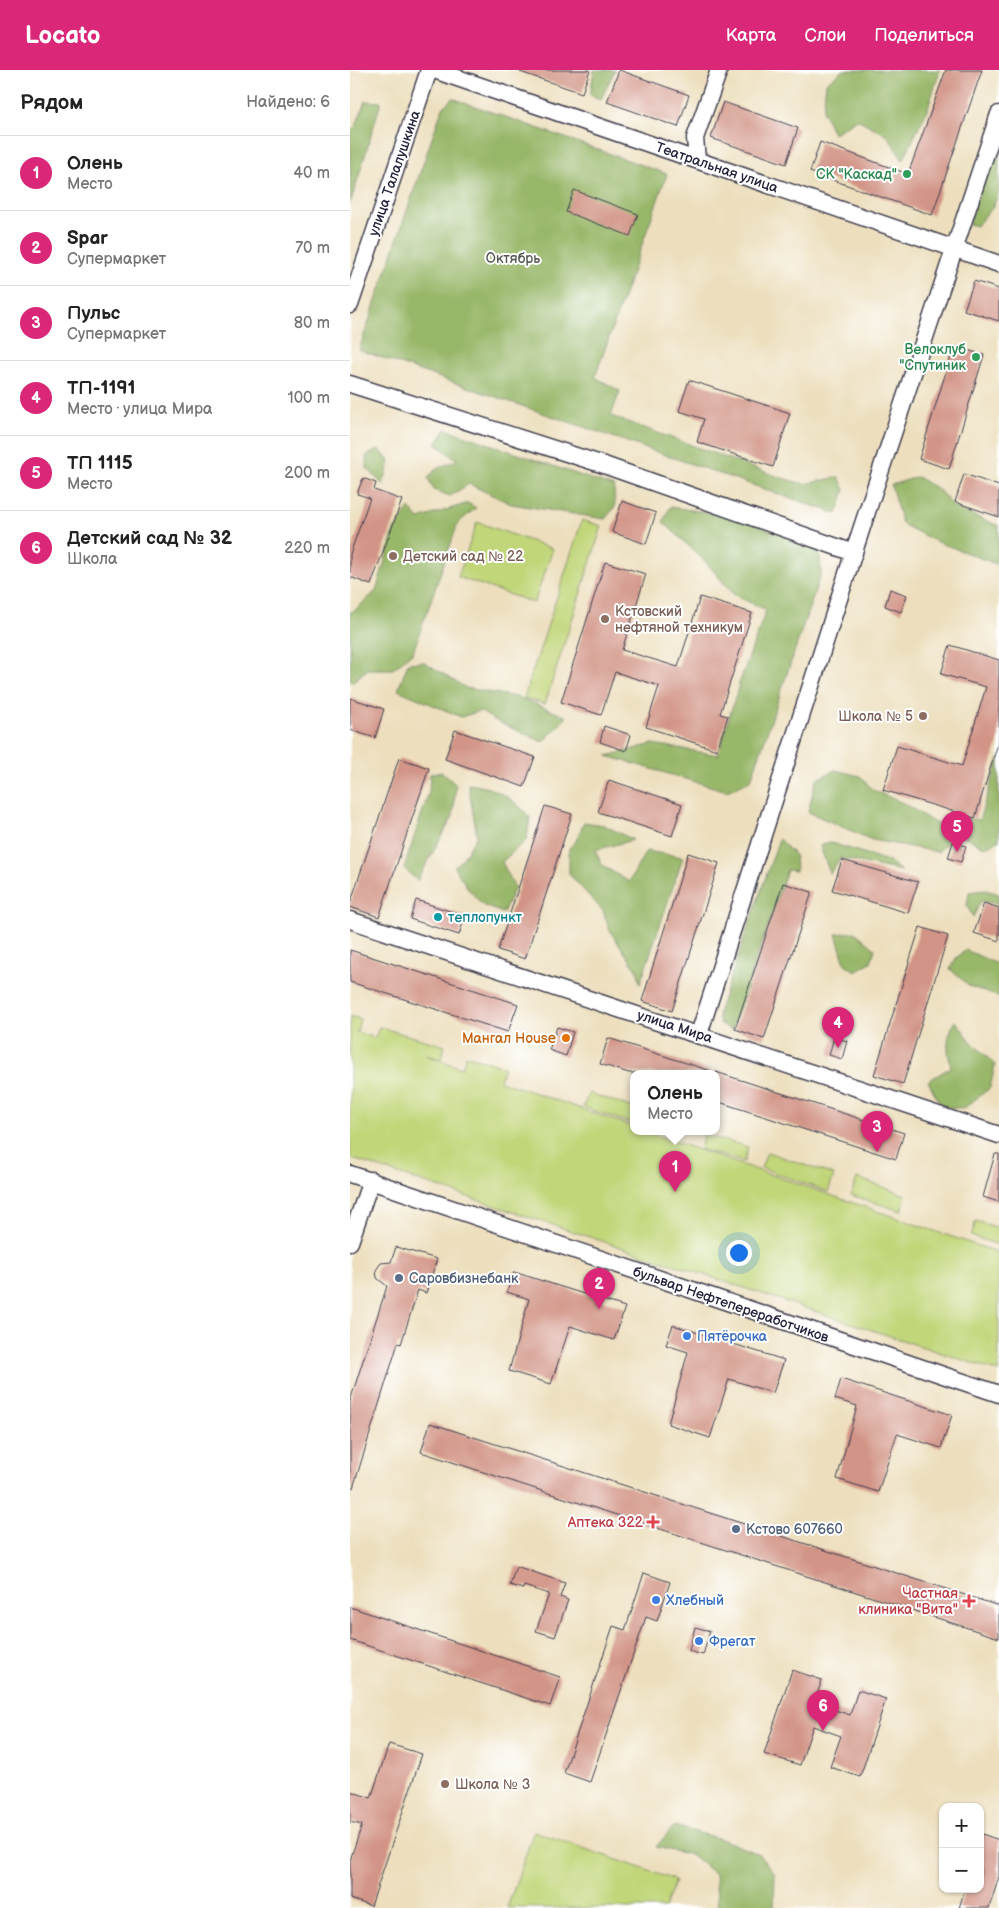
<!DOCTYPE html>
<html lang="ru">
<head>
<meta charset="utf-8">
<style>
  body { margin:0; font-family:"Balsamiq Sans",sans-serif; background:#f2f2f2; color:#222 }
  .controls { position:absolute; right:15px; bottom:15px; display:grid; overflow:hidden; border-radius:10px; box-shadow:0 1px 4px #0004 }
  .controls button { width:45px; height:45px; display:grid; place-items:center; padding:0; border:0; border-bottom:1px solid #e0e0e0; background:#fff; color:#222; font:25px sans-serif }
  .you { position:absolute; left:388px; top:1182px; width:18px; height:18px; margin:-12px; border:4px solid #fff; border-radius:50%; background:#1a73e8; box-shadow:0 0 0 8px #1a73e833 }
  .badge { display:grid; place-items:center; width:32px; height:32px; border-radius:50%; background:#db2777; color:#fff; font-size:16px; font-weight:700 }
  .pin { position:absolute; translate:-50% -41px; filter:drop-shadow(0 1px 2px #0008) }
  .pin::after { content:''; position:absolute; top:26px; width:18px; height:15px; background:inherit; clip-path:polygon(0 0,100% 0,50% 100%) }
  .popup { position:absolute; left:280px; top:1000px; width:90px; height:65px; box-sizing:border-box; display:grid; place-content:center; border-radius:10px; background:#fff; filter:drop-shadow(0 1px 4px #0005); font-size:16px; white-space:nowrap; color:#767676 }
  .popup b { font-size:19px; color:#222 }
  .popup::after { content:''; position:absolute; left:50%; top:100%; margin-left:-10px; border:10px solid transparent; border-top-color:#fff }
  .list { margin:0; padding:0; list-style:none }
  h2 { display:flex; justify-content:space-between; align-items:center; height:65px; margin:0; padding:0 20px; font-size:21px }
  h2 small { font-size:16px; font-weight:400; color:#767676 }
  .list li { display:grid; grid-template-columns:32px 1fr auto; gap:15px; align-items:center; box-sizing:border-box; height:75px; padding:0 20px; border-top:1px solid #e0e0e0 }
  .list b { display:block; font-size:19px; white-space:nowrap }
  .list p { margin:0; font-size:16px; white-space:nowrap; color:#767676 }
  .list em { font-size:16px; font-style:normal; color:#767676 }
  .map { position:relative; flex:none; width:649px; height:1838px; overflow:hidden }
  header { display:flex; align-items:center; gap:30px; box-sizing:border-box; height:70px; padding:0 25px; background:#db2777; color:#fff }
  header strong { font-size:24px }
  nav { display:flex; gap:28px; margin-inline-start:auto; font-size:18px }
  main { display:flex }
  aside { flex:1; background:#fff }
  .map>svg:first-child { display:block }
</style>
</head>
<body>
<header>
<strong>Locato</strong>
<nav><a>Карта</a><a>Слои</a><a>Поделиться</a></nav>
</header>
<main>
<aside>
<h2>Рядом<small>Найдено: 6</small></h2>
<ul class="list">
<li><span class="badge">1</span><div><b>Олень</b><p>Место</p></div><em>40 m</em></li>
<li><span class="badge">2</span><div><b>Spar</b><p>Супермаркет</p></div><em>70 m</em></li>
<li><span class="badge">3</span><div><b>Пульс</b><p>Супермаркет</p></div><em>80 m</em></li>
<li><span class="badge">4</span><div><b>ТП-1191</b><p>Место · улица Мира</p></div><em>100 m</em></li>
<li><span class="badge">5</span><div><b>ТП 1115</b><p>Место</p></div><em>200 m</em></li>
<li><span class="badge">6</span><div><b>Детский сад № 32</b><p>Школа</p></div><em>220 m</em></li>
</ul>
</aside>
<div class="map">
<svg width="649" height="1838" viewBox="0 0 649 1838">
  <rect width="100%" height="100%" fill="#fff"/>
  <filter id="ink" filterUnits="userSpaceOnUse"><feTurbulence type="fractalNoise" baseFrequency=".02" numOctaves="2"/><feDisplacementMap in="SourceGraphic" scale="10" xChannelSelector="R" yChannelSelector="G"/><feConvolveMatrix kernelMatrix="1 2 1 2 8 2 1 2 1" color-interpolation-filters="sRGB"/></filter>
  <filter id="wash" filterUnits="userSpaceOnUse"><feTurbulence type="fractalNoise" baseFrequency=".0096" numOctaves="4" result="noise"/><feDisplacementMap in="SourceGraphic" scale="20" xChannelSelector="R" yChannelSelector="G"/><feGaussianBlur stdDeviation="1.12" result="paint"/><feColorMatrix in="noise" values="0 0 0 0 0 0 0 0 0 0 0 0 0 0 0 0 0 1.4 0 .05"/><feComposite in="paint" operator="in"/></filter>
  <g filter="url(#wash)">
    <rect width="100%" height="100%" fill="#eddfbd"/>
    <path fill="#c1d679" stroke="#727c5a" d="M232,450l20,6 -57,178 -21,-6z
      M127,452l76,27 -19,54 -76,-26z
      M0,946l10,3 -3,13 18,6 4,-11 66,19 -4,13 -16,-4 37,13 4,-13 38,12 -4,14 134,46v4h10l355,122v119l-649,-214z
      M239,1023l45,15 -4,15 -47,-16z
      M354,1065l44,12 -4,15 -44,-13z
      M417,1082l67,23 -6,17 -67,-24z
      M507,1108l49,17 -5,16 -50,-16z
      M626,1151l23,7v17l-28,-9z
      M184,1761l141,49 -10,28h-158z"/>
    <path fill="#98b769" stroke="#5d6c52" d="M244,0h21l-14,29 -11,-4z
      M493,0h97l-13,41 -24,49 -16,-25 -30,-16 -24,15 -10,-23 3,-28z
      M102,28l215,76 -72,203 25,14 -9,25 171,62 22,6 35,-7 6,13 -8,24 -478,-164 83,-241z
      M15,31l16,1 -31,103v-73l6,-6z
      M649,75v47l-6,15 -17,19 -7,-2 22,-67z
      M96,359l168,58 1,20 -10,12 -94,-15 -42,-20 -19,12 -16,-6 -6,-12 8,-9 21,-9 -21,-16z
      M29,379l11,13 -7,23 -16,-17 -1,-12z
      M567,407l21,12 17,19 44,18v39l-64,-24 -33,-17 -11,-39z
      M118,433l8,5 -18,15 -45,129 -20,17h-25l-16,13 -2,-1v-69l4,-1 22,-20 18,-61 15,-22 10,11z
      M320,437l59,8 90,33 2,25 -70,207 -24,11 -120,-35 46,-12 65,11 21,-71 27,-74 -32,-15 -29,-34 -42,-39z
      M74,592l42,26 55,10 46,19 -24,25 -49,-22 -14,-9 -19,6 -63,-27 10,-27z
      M649,689v82l-15,6 -28,-15 -18,20 -66,-12 -64,-28 8,-32 19,-10 25,6 13,14 30,13 40,25 7,-12 29,4z
      M92,702l14,13 -3,31 -36,65 -13,-13 25,-76 1,-18z
      M118,714c28,3 43,13 62,33l-3,22 -25,23 13,26 -12,25 -19,-7 -15,-16 -15,-23 9,-9 14,-22z
      M234,752l20,3 29,15 -38,10 7,15 27,17 17,-31 37,6 -43,127 -2,-12 -28,-41 -7,-20 -34,-37v-26l7,-7z
      M429,769l16,16 1,16 -9,-1 -55,160 -12,-6 -2,-11z
      M479,772l59,19 13,10 -61,-13 -10,16 -10,-28z
      M635,820l14,4v10l-18,-3 -8,16 -6,-11 2,-14z
      M505,862l20,17 -4,13 -16,9 -10,-7 -9,-30z
      M616,880l33,15v32l-30,-11 -19,-17 6,-11z
      M606,951l14,19 25,25 -5,23 -26,20 -22,-1 -14,-26 23,-14c-4,-18 -6,-30 5,-46z
      M324,1756l47,13 38,15 16,20 -1,34h-56l-3,-34 -23,-19 -36,-8z"/>
    <g id="blocks">
      <path fill="#d29486" d="M171,0h69l-8,23 -62,-21z
        M269,0l70,25 -11,32 -71,-25z
        M596,0h36l-50,145 -122,-43 10,-30 88,32z
        M373,32l75,26 -12,36 -75,-26z
        M224,120l64,24 -8,22 -64,-24z
        M624,211l25,8v32l-35,-11z
        M604,276l30,9 -35,114 -30,-10z
        M339,310l101,33 -17,54 -76,-25 7,-23 -25,-8z
        M614,404l35,12v31l-44,-15z
        M13,408l13,5 -2,7 28,10 -31,85 -21,-8v-23l20,-56 -13,-4z
        M272,431l34,12 -10,31 -34,-12z
        M255,492l41,12 -24,76 56,17 22,-70 52,16 -32,101 8,2 -11,34 -71,-23 13,-41 -44,-14 -14,43 -40,-13z
        M540,519l17,6 -6,17 -16,-6z
        M600,575l49,15v80l-24,78 -92,-28 14,-44 65,20 24,-79 -45,-13z
        M0,628l34,11 -9,29 -25,-8z
        M254,656l27,9 -5,16 -26,-9z
        M105,660l80,27 -11,30 -79,-28z
        M49,688l30,10 -50,149 -29,-10v-3z
        M259,710l73,24 -10,32 -74,-24z
        M195,736l27,8 -47,145 -27,-9z
        M603,772l13,4 -5,16 -13,-4z
        M338,783l31,10 -47,148 -30,-10z
        M492,790l76,22 -10,31 -76,-23z
        M433,813l29,9 -48,147 -29,-10z
        M66,830l49,16 -6,19 -49,-16z
        M634,833l15,5v33l-25,-8z
        M570,857l28,9 -45,148 -29,-9z
        M0,880l168,54 -10,28 -158,-50z
        M207,957l16,5 -7,24 -17,-6z
        M484,967l13,4 -5,18 -13,-4z
        M258,968l103,33v2h-82l-29,-9z
        M366,1002l188,61 -8,26 -180,-58z
        M645,1084h4v48l-16,-5z
        M46,1177l41,12 -11,34 -8,-3 -17,54 -3,-1 -45,145 -3,-1v-86l37,-115 -10,-8 -1,-8 5,-7 10,-1z
        M164,1202l111,35 -11,33 -44,-14 -19,58 -42,-13 20,-72 -22,-7z
        M323,1255l111,35 -11,33 -44,-14 -19,59 -42,-14 20,-72 -22,-7z
        M491,1309l111,36 -11,33 -44,-14 -19,58 -41,-13 20,-73 -22,-7z
        M80,1353l569,183v32l-578,-186z
        M166,1496l49,17 -5,14 8,3 -13,37 -19,-6 13,-37 -25,-8 -1,3 -13,-4z
        M294,1503l26,9 -13,39 -11,-4 -56,165 -26,-9 49,-147 12,4z
        M0,1537l210,70 -10,29 -200,-66z
        M345,1557l15,4 -7,24 -14,-4z
        M442,1600l30,10 -8,23 36,12 8,-25 28,9 -26,78 -30,-10 11,-31 -28,-10 -13,39 -36,-11z
        M39,1674l33,10 -51,152 -21,-7v-39l12,-35 -12,-3v-31l21,7z
        M632,1764l17,6v37l-10,31h-30l6,-19h15v-48z"/>
    </g>
  </g>
  <g filter="url(#ink)">
    <use href="#blocks" fill-opacity="0" stroke="#403e4e" stroke-width="1"/>
    <g fill="none" stroke-linecap="round" stroke-linejoin="round">
      <defs>
        <path id="minor" d="M84,0l565,194
          M347,90l-2,-22 24,-68
          M0,235l79,-235
          M0,314l254,81 250,88
          M0,850l649,215
          M349,964l163,-507 137,-413
          M0,1104l649,220
          M0,1172l21,-62"/>
      </defs>
      <use href="#minor" stroke="#403e4e" stroke-width="19"/>
      <use href="#minor" stroke="#fff" stroke-width="16"/>
    </g>
  </g>
  <g fill="#2e9e5b" stroke="#fff" stroke-width="2">
    <circle cx="557" cy="104" r="5"/>
    <circle cx="626" cy="287" r="5"/>
  </g>
  <g fill="#8d6e63" stroke="#fff" stroke-width="2">
    <circle cx="43" cy="486" r="5"/>
    <circle cx="255" cy="549" r="5"/>
    <circle cx="573" cy="646" r="5"/>
    <circle cx="95" cy="1714" r="5"/>
  </g>
  <circle fill="#0f9aa8" stroke="#fff" stroke-width="2" cx="88" cy="847" r="5"/>
  <circle fill="#e8710a" stroke="#fff" stroke-width="2" cx="216" cy="968" r="5"/>
  <g fill="#5c6f8a" stroke="#fff" stroke-width="2">
    <circle cx="49" cy="1208" r="5"/>
    <circle cx="386" cy="1459" r="5"/>
  </g>
  <g fill="#3f7fe0" stroke="#fff" stroke-width="2">
    <circle cx="337" cy="1266" r="5"/>
    <circle cx="306" cy="1530" r="5"/>
    <circle cx="349" cy="1571" r="5"/>
  </g>
  <g fill="#e0444e" stroke="#fff" stroke-width="2">
    <path d="M300.5 1444.5h5v5h5v5h-5v5h-5v-5h-5v-5h5z"/>
    <path d="M616.5 1523.5h5v5h5v5h-5v5h-5v-5h-5v-5h5z"/>
  </g>
  <g text-anchor="middle" stroke-width="4" stroke-linejoin="round" paint-order="stroke">
    <g font-size="14" fill="#22223b" stroke="#fff">
      <text transform="translate(367 97) rotate(19)" y="5">Театральная улица</text>
      <text transform="translate(44 103) rotate(-71)" y="5">улица Талалушкина</text>
      <text transform="translate(325 956) rotate(18)" y="5">улица Мира</text>
      <text transform="translate(381 1234) rotate(19)" y="5">бульвар Нефтепереработчиков</text>
    </g>
    <g font-size="14" fill="#27864d" stroke="#fff" text-anchor="end">
      <text x="547" y="109">СК "Каскад"</text>
      <text x="616" y="284">Велоклуб<tspan x="616" dy="16">"Спутиник</tspan></text>
    </g>
    <g font-size="14" fill="#52584e" stroke="#fff">
      <text x="163" y="193">Октябрь</text>
    </g>
    <g font-size="14" fill="#785e54" stroke="#fff" text-anchor="start">
      <text x="53" y="491">Детский сад № 22</text>
      <text x="265" y="546">Кстовский<tspan x="265" dy="16">нефтяной техникум</tspan></text>
      <text x="563" y="651" text-anchor="end">Школа № 5</text>
      <text x="105" y="1719">Школа № 3</text>
    </g>
    <g font-size="14" fill="#0d838f" stroke="#fff" text-anchor="start">
      <text x="98" y="852">теплопункт</text>
    </g>
    <g font-size="14" fill="#c56008" stroke="#fff" text-anchor="end">
      <text x="206" y="973">Мангал House</text>
    </g>
    <g font-size="14" fill="#4e5e75" stroke="#fff" text-anchor="start">
      <text x="59" y="1213">Саровбизнебанк</text>
      <text x="396" y="1464">Кстово 607660</text>
    </g>
    <g font-size="14" fill="#366cbe" stroke="#fff" text-anchor="start">
      <text x="347" y="1271">Пятёрочка</text>
      <text x="316" y="1535">Хлебный</text>
      <text x="359" y="1576">Фрегат</text>
    </g>
    <g font-size="14" fill="#be3a42" stroke="#fff" text-anchor="end">
      <text x="293" y="1457">Аптека 322</text>
      <text x="608" y="1528">Чаcтная<tspan x="608" dy="16">клиника "Вита"</tspan></text>
    </g>
  </g>
</svg>
<div class="controls">
<button>+</button>
<button>−</button>
</div>
<div class="you"></div>
<div class="pin badge" style="left:325px;top:1122px">1</div>
<div class="popup"><b>Олень</b>Место</div>
<div class="pin badge" style="left:249px;top:1239px">2</div>
<div class="pin badge" style="left:527px;top:1082px">3</div>
<div class="pin badge" style="left:488px;top:978px">4</div>
<div class="pin badge" style="left:607px;top:782px">5</div>
<div class="pin badge" style="left:473px;top:1661px">6</div>
</div>
</main>
</body>
</html>
